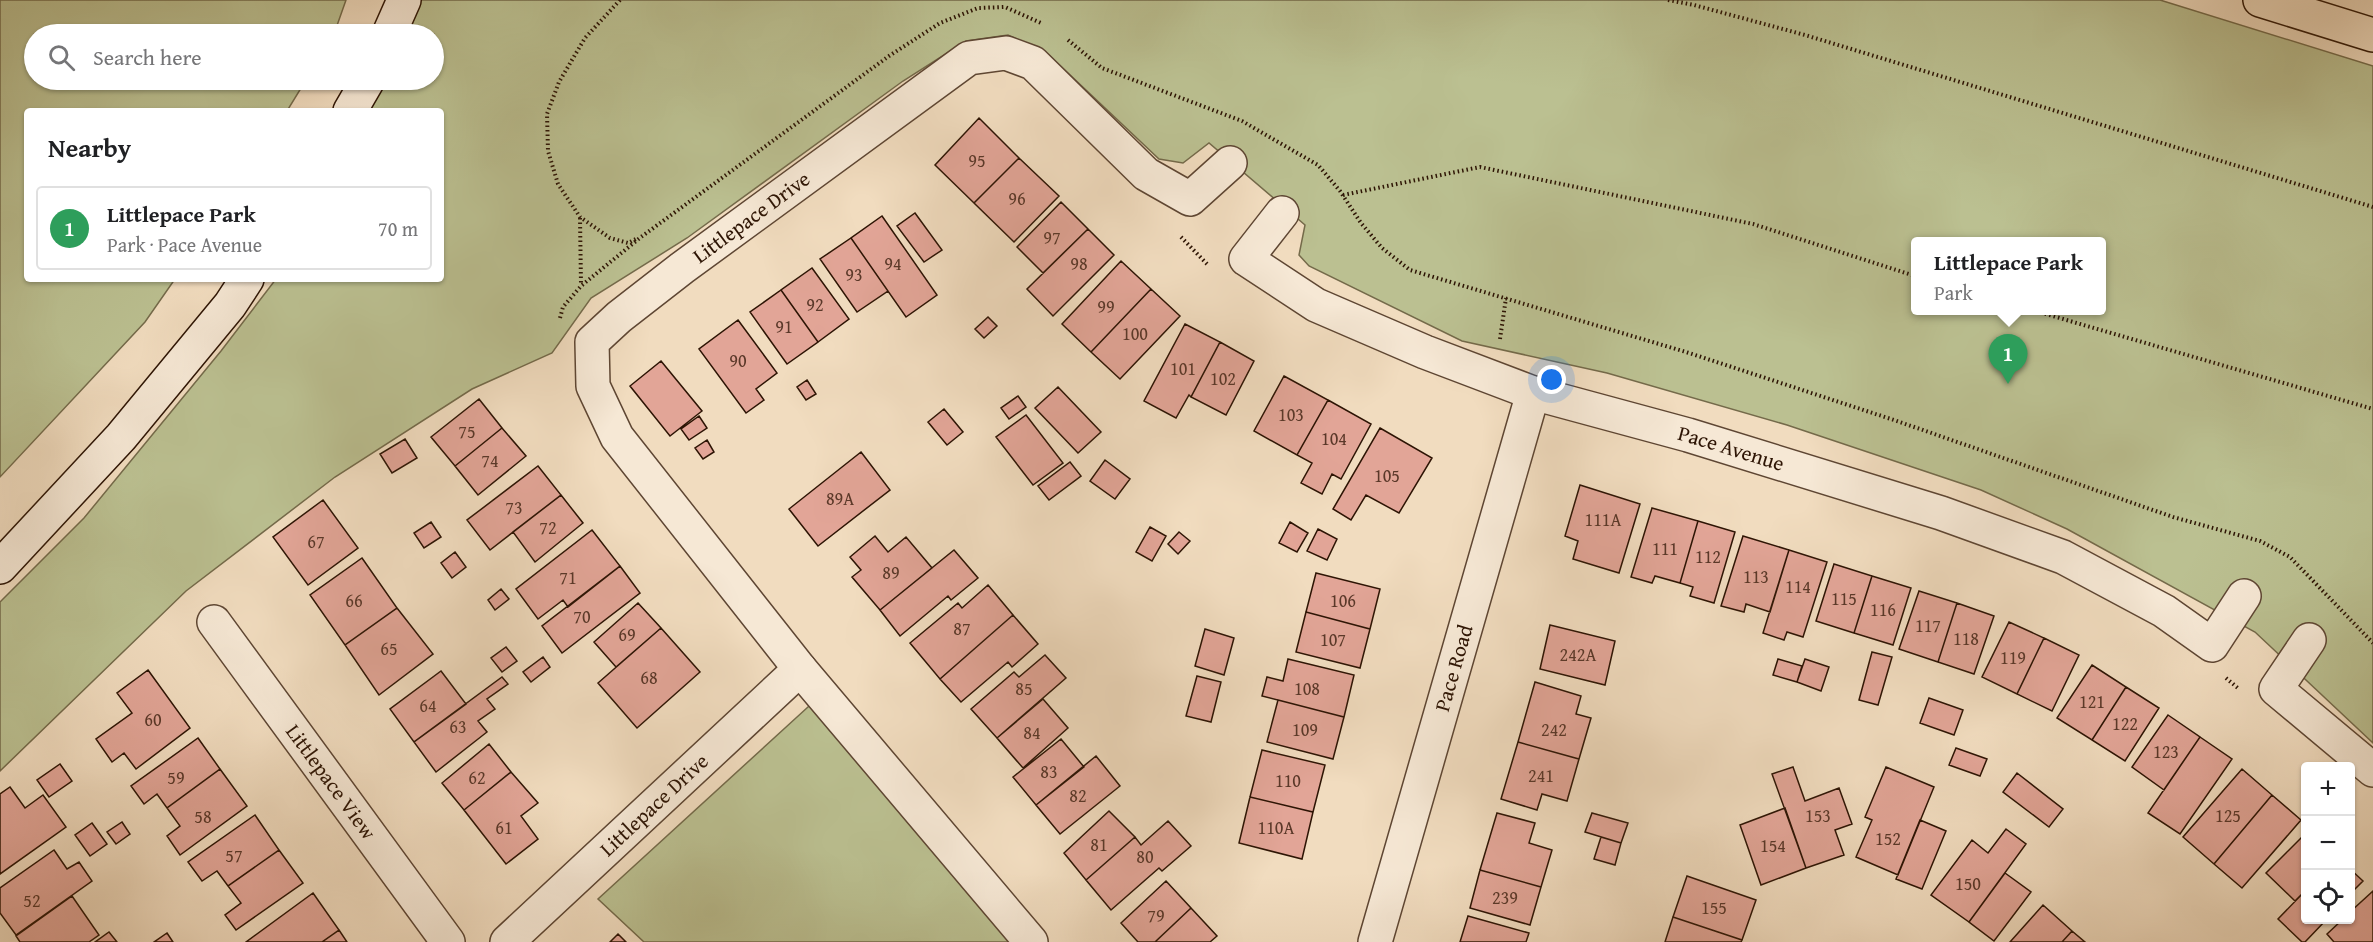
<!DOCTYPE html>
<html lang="en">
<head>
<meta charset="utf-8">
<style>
  body { margin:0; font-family:"Gentium Book Plus",serif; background:#f2f2f2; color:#202124 }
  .controls { position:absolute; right:18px; bottom:18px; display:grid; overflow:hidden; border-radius:6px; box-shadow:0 2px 4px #0004 }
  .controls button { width:54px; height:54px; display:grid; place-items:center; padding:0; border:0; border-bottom:2px solid #e0e0e0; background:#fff; color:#202124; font:30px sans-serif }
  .you { position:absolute; left:1552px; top:380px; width:21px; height:21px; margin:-15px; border:4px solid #fff; border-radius:50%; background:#1a73e8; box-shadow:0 0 0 9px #1a73e833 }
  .badge { display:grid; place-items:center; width:39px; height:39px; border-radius:50%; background:#8f2418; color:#fff; font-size:20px; font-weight:700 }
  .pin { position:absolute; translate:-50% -50px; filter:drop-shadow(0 2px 3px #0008) }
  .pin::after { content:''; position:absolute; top:32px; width:21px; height:18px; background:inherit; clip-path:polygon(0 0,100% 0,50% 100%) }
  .popup { position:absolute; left:1911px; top:237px; width:195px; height:78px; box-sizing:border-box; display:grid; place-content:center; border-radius:6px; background:#fff; filter:drop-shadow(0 2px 4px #0005); font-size:20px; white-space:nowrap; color:#757577 }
  .popup b { font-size:22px; color:#202124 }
  .popup::after { content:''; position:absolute; left:50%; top:100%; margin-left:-12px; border:12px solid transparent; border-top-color:#fff }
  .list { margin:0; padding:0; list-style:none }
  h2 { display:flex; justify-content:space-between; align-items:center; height:78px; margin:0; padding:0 24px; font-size:26px }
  h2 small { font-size:20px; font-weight:400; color:#757577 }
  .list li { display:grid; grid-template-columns:39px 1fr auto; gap:18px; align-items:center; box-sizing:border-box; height:84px; margin:0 12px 12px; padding:0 12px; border:2px solid #e0e0e0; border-radius:6px }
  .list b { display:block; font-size:22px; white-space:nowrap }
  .list p { margin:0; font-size:20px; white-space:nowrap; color:#757577 }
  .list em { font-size:20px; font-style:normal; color:#757577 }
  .icon { flex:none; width:33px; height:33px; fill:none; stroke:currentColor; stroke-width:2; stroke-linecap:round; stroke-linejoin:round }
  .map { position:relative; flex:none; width:2373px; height:942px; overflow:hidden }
  .search { position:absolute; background:#fff; box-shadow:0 2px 4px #0004; left:24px; top:24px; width:420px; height:66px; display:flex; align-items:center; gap:15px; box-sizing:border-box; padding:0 21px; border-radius:33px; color:#757577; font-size:22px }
  .panel { position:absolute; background:#fff; box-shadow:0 2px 4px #0004; left:24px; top:108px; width:420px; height:174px; border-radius:6px }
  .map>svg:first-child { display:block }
</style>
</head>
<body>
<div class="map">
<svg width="2373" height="942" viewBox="0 0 2373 942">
  <rect width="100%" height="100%" fill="#f1dcbf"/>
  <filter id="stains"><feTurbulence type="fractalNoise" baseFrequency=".00333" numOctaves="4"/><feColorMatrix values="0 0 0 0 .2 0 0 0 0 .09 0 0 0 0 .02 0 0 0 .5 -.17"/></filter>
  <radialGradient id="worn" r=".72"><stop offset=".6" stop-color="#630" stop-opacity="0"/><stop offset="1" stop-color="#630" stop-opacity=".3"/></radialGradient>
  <path fill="#bbc091" stroke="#746a4a" stroke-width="1.5" fill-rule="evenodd" d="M0,0h346l-12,34h-300v46h272l-19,31h-260v168h148l-30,43 -145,155z
    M416,0h1744l213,66v677l-118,-111 -188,-103 -86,-39 -194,-65 -180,-52 -145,-32 -153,-75 -10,-11 6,-30 -96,-82 -26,20 -24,-4 -110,-104 -41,-20 -42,6 -63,40 -216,157 -96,60 -39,55 -80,36 -137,88 -149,114 -186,180v-169l84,-84 137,-167 55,-72h165v-168h-76l14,-31h55v-46h-34zM1915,242h186v68h-186z
    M820,696l196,246h-372l-46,-43z"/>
  <path fill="#e2a597" stroke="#2d1404" stroke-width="1.5" d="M979,118l40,40 -45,45 -39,-38z
    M1019,158l40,38 -45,46 -40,-39z
    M1061,202l27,27 -45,44 -26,-26z
    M915,213l27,37 -18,12 -27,-36z
    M882,216l55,79 -31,22 -55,-79z
    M1088,229l26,26 -61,61 -26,-27z
    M851,238l37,53 -31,21 -37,-53z
    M1121,261l30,28 -60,63 -29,-28z
    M812,268l37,51 -31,23 -37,-52z
    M1151,289l29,27 -60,63 -29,-27z
    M781,290l37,52 -31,22 -37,-52z
    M988,317l9,9 -13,12 -9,-9z
    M738,320l39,53 -21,16 8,11 -18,13 -47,-64z
    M1185,324l35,18 -29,55 -2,-2 -13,23 -32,-17z
    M1220,342l34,19 -28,54 -35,-18z
    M661,361l41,50 -32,25 -40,-50z
    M1284,376l44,24 -31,55 -43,-24z
    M807,380l9,14 -10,6 -9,-13z
    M1058,387l43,45 -23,21 -43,-45z
    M1018,396l8,11 -17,12 -8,-11z
    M479,399l23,29 -47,38 -24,-29z
    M1328,400l43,24 -30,55 -9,-5 -10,20 -21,-11 11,-20 -15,-8z
    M944,409l19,23 -16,13 -19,-23z
    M1026,415l37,48 -30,22 -37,-48z
    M699,416l8,12 -18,12 -8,-11z
    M502,428l24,28 -48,39 -23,-29z
    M1380,428l52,30 -33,55 -33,-18 -15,25 -18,-11z
    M405,439l12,19 -25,15 -12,-19z
    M707,440l7,12 -11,7 -8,-11z
    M861,452l29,38 -72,56 -29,-37z
    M1105,460l25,19 -15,20 -25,-18z
    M1070,462l11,14 -32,24 -11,-14z
    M538,466l23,29 -71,55 -23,-30z
    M1580,485l60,19 -21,69 -46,-14 5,-18 -13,-5z
    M561,495l22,28 -48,39 -22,-30z
    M323,500l35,48 -50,37 -35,-48z
    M1652,508l46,13 -18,62 -25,-7 -3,7 -21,-6z
    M1698,521l37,11 -21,71 -24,-7 3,-9 -13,-4z
    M431,522l10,15 -17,11 -10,-15z
    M1290,522l18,11 -11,19 -18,-9z
    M1150,527l16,9 -14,25 -16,-9z
    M1318,529l19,10 -10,21 -20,-9z
    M592,530l28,36 -52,41 -5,-7 -25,19 -22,-30z
    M1179,532l11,9 -12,13 -10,-10z
    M875,536l13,16 18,-15 26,31 -52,42 -28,-33 9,-7 -11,-13z
    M1743,536l46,14 -19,62 -24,-8 -2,8 -23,-6z
    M954,550l24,28 -27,22 -3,-4 -48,40 -20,-26z
    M1789,550l38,12 -24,75 -16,-5 -3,8 -21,-7z
    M455,552l11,15 -14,11 -11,-15z
    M362,558l35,50 -52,37 -35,-50z
    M1834,564l38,12 -18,57 -38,-12z
    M620,566l20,27 -78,60 -20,-27z
    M1316,573l64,16 -10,40 -64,-17z
    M1872,576l39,12 -18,57 -39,-12z
    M988,585l25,30 -73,64 -30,-36 48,-40 4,5z
    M501,589l8,10 -14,11 -7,-10z
    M1919,591l38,12 -19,59 -39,-13z
    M638,603l23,25 -45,39 -22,-25z
    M1957,603l37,13 -20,58 -36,-12z
    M397,608l36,46 -54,41 -34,-50z
    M1306,612l64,17 -10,39 -64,-16z
    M1013,615l25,29 -26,23 -4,-5 -47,40 -21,-23z
    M2009,622l35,16 -27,56 -35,-17z
    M1550,625l65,16 -10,44 -65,-16z
    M661,628l39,44 -63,56 -39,-45z
    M1205,629l29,9 -10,37 -29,-9z
    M2044,638l35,17 -27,56 -35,-17z
    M506,647l11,14 -15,11 -11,-14z
    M1872,652l20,5 -14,48 -19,-5z
    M1045,655l21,23 -69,60 -26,-29 43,-37 5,5z
    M543,657l7,10 -19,15 -8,-10z
    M1288,659l66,16 -10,42 -82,-21 5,-19 16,4z
    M1778,659l24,7 -5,16 -24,-7z
    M1805,659l24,8 -8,24 -24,-9z
    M2092,665l34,22 -34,53 -35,-22z
    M148,670l42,58 -54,41 -12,-16 -12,9 -16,-23 36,-26 -15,-20z
    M441,671l25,33 -52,38 -24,-33z
    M1197,676l24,6 -10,40 -25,-6z
    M502,677l6,7 -21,15 8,10 -17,12 9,11 -51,40 -22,-30z
    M1535,682l46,14 -5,18 15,4 -12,41 -61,-17z
    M2126,687l33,21 -34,53 -33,-21z
    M1929,698l34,12 -9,25 -34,-12z
    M1043,699l25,29 -45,40 -26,-30z
    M1278,700l66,17 -11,42 -66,-17z
    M2168,715l32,22 -36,53 -32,-23z
    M2200,737l32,22 -52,75 -32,-21z
    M198,738l22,31 -53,39 -10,-14 -13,10 -13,-18z
    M1061,739l23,28 -48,38 -23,-28z
    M1518,742l61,17 -12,42 -25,-7 -5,16 -36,-11z
    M489,744l22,28 -47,38 -22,-27z
    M1956,748l31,11 -7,17 -31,-11z
    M1262,750l63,15 -12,47 -63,-15z
    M1096,756l24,30 -60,48 -24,-29z
    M60,764l12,17 -23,16 -12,-17z
    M1793,767l12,34 34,-13 13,36 -17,6 9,25 -38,13 -34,-94z
    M1886,767l48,20 -36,88 -42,-18 16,-37 -7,-3z
    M220,769l27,37 -67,49 -13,-19 13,-10 -13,-18z
    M2242,769l30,26 -58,69 -31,-27z
    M511,772l27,31 -17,13 17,23 -32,25 -42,-54z
    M2017,773l46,36 -14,18 -46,-35z
    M10,787l15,21 18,-13 23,32 -66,47v-80z
    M2272,795l29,25 -59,68 -28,-24z
    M1250,797l63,15 -11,47 -63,-16z
    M1785,808l21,60 -45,17 -21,-60z
    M1109,811l26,26 -49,43 -22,-27z
    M1497,813l38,10 -6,20 23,7 -11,37 -61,-17z
    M1592,813l36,10 -7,20 -36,-11z
    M255,815l24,35 -51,36 -11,-15 -15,10 -14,-19z
    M1920,820l26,11 -24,58 -26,-10z
    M1168,821l23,25 -29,25 -3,-3 -48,42 -25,-30 49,-43 6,8z
    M122,822l8,12 -14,10 -9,-12z
    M92,823l15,21 -17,12 -15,-21z
    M2006,829l20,15 -57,78 -38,-27 41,-55 16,13z
    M2306,833v57l-11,11 -29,-28z
    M1601,837l20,6 -6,22 -21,-6z
    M54,850l13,19 12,-7 13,19 -76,54 -16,-22v-25z
    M279,850l24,33 -67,47 -11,-15 16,-12 -13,-17z
    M2350,869l13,12 -13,13z
    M1480,870l61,17 -11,38 -60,-17z
    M2005,873l26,19 -37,49 -25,-19z
    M1687,876l69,24 -14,40 -69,-23z
    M1166,881l25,27 -36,34h-17l-17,-19z
    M2306,890v30h20l-21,22h-3l-24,-23z
    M2373,891v51h-39l-7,-8 15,-14h8v-8z
    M313,893l26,37 -17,12h-76z
    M72,896l27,39 -10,7h-69l-4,-6z
    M2043,905l29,26 -10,11h-52z
    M1191,908l26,28 -7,6h-55z
    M1468,916l61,17 -3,9h-66z
    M1673,917l69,23 -1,2h-76z
    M339,930l8,12h-25z
    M2072,931l13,11h-23z
    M109,932l8,10h-22z
    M167,933l6,9h-19z
    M618,934l8,8h-16z"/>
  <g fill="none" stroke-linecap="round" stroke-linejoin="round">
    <defs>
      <g id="street">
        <path id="s1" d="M1282,213l-36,46 70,46 109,47 108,41 155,42 253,78 122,44 101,54 48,34 32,-49"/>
        <path id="s2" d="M214,622l234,320"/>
        <path d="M2309,640l-33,49 97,81"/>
        <path id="s3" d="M507,942l293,-273"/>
        <path id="s4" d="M1031,942l-231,-273 -183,-232 -24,-51 -1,-44 27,-25 63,-49 287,-210 37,-5 27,10 113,111 44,25 40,-36"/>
        <path id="s5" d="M1375,942l158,-549"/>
      </g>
      <path id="secondary" d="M389,34l15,-34
        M350,111l18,-31
        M0,567l121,-130 109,-132 17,-26"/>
      <path id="highway" d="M2260,0l113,35"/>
    </defs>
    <use href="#street" stroke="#5e4633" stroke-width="36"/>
    <use href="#secondary" stroke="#2d1404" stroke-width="36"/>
    <use href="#highway" stroke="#2d1404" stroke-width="36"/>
    <path stroke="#2d1404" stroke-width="4" stroke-dasharray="1.5 3" stroke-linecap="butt" d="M620,0l-35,38 -26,44 -12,32 1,37 10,33 22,33 30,21 18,5 8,-4
      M1668,0l26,5 111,30 568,172
      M1068,40l34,28 140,53 76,44 22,26 21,32 21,25 28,22 276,82 208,68 279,97 87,24 30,16 83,86
      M1343,195l137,-28 273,57 162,52
      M580,218l1,67
      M1181,237l26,27
      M2032,310l341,99
      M560,318l3,-11 18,-21 60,-49 248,-181 51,-33 38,-15 27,-1 36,16
      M1500,339l6,-41
      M2226,678l13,11"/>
    <use href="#street" stroke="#f6e8d5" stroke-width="33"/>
    <use href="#secondary" stroke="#f6e8d5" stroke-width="33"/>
    <use href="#highway" stroke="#f1dcbf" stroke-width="33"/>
  </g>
  <g text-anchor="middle" stroke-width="4.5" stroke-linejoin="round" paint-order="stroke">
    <g font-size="18" fill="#5a3829">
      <text x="977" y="167">95</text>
      <text x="1017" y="205">96</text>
      <text x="1052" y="244">97</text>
      <text x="893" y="270">94</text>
      <text x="1079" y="270">98</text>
      <text x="854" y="281">93</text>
      <text x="815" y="311">92</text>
      <text x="1106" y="313">99</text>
      <text x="784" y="333">91</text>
      <text x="1135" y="340">100</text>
      <text x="738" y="367">90</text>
      <text x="1183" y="375">101</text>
      <text x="1223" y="385">102</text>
      <text x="1291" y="421">103</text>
      <text x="467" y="438">75</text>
      <text x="1334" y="445">104</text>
      <text x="490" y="467">74</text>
      <text x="1387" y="482">105</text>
      <text x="840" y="505">89A</text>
      <text x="514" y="514">73</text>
      <text x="1603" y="526">111A</text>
      <text x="548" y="534">72</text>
      <text x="316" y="548">67</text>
      <text x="1665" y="555">111</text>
      <text x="1708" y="563">112</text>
      <text x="891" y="579">89</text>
      <text x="1756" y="583">113</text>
      <text x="568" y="584">71</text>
      <text x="1798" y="593">114</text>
      <text x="1844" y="605">115</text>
      <text x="354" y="607">66</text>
      <text x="1343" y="607">106</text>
      <text x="1883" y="616">116</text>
      <text x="582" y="623">70</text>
      <text x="1928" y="632">117</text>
      <text x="962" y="635">87</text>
      <text x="627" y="641">69</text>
      <text x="1966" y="645">118</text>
      <text x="1333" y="646">107</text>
      <text x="389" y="655">65</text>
      <text x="1578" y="661">242A</text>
      <text x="2013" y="664">119</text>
      <text x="649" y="684">68</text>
      <text x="1024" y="695">85</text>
      <text x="1307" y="695">108</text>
      <text x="2092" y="708">121</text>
      <text x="428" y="712">64</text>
      <text x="153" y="726">60</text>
      <text x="2125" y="730">122</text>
      <text x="458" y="733">63</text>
      <text x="1305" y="736">109</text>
      <text x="1554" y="736">242</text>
      <text x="1032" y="739">84</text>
      <text x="2166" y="758">123</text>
      <text x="1049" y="778">83</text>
      <text x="1541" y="782">241</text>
      <text x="176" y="784">59</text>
      <text x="477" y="784">62</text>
      <text x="1288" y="787">110</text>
      <text x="1078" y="802">82</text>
      <text x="1818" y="822">153</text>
      <text x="2228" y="822">125</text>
      <text x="203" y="823">58</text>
      <text x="504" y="834">61</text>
      <text x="1276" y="834">110A</text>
      <text x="1888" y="845">152</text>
      <text x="1099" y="851">81</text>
      <text x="1773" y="852">154</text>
      <text x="234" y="862">57</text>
      <text x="1145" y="863">80</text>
      <text x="1968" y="890">150</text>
      <text x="1505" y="904">239</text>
      <text x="32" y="907">52</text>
      <text x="1714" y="914">155</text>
      <text x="1156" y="922">79</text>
    </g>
    <g font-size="21" fill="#2d1404" stroke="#f6e8d5">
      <text dy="7" stroke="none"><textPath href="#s4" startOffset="956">Littlepace Drive</textPath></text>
      <text dy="7" stroke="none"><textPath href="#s1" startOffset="582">Pace Avenue</textPath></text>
      <text dy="7" stroke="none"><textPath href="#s5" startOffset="285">Pace Road</textPath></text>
      <text dy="7" stroke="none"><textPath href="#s2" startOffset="198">Littlepace View</textPath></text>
      <text dy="7" stroke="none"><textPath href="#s3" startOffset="201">Littlepace Drive</textPath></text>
    </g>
  </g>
  <rect width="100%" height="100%" filter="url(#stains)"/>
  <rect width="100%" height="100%" fill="url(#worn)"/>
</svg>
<div class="controls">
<button>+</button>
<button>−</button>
<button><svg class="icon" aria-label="locate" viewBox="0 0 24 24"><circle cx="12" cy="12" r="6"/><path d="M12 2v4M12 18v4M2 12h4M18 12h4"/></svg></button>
</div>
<div class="you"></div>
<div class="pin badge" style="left:2008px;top:384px;background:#2e9e5b">1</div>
<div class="popup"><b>Littlepace Park</b>Park</div>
<div class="search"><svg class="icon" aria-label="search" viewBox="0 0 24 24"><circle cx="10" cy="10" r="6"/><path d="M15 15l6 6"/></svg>Search here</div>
<section class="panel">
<h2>Nearby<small></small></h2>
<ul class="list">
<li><span class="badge" style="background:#2e9e5b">1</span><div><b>Littlepace Park</b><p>Park · Pace Avenue</p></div><em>70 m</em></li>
</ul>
</section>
</div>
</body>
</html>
